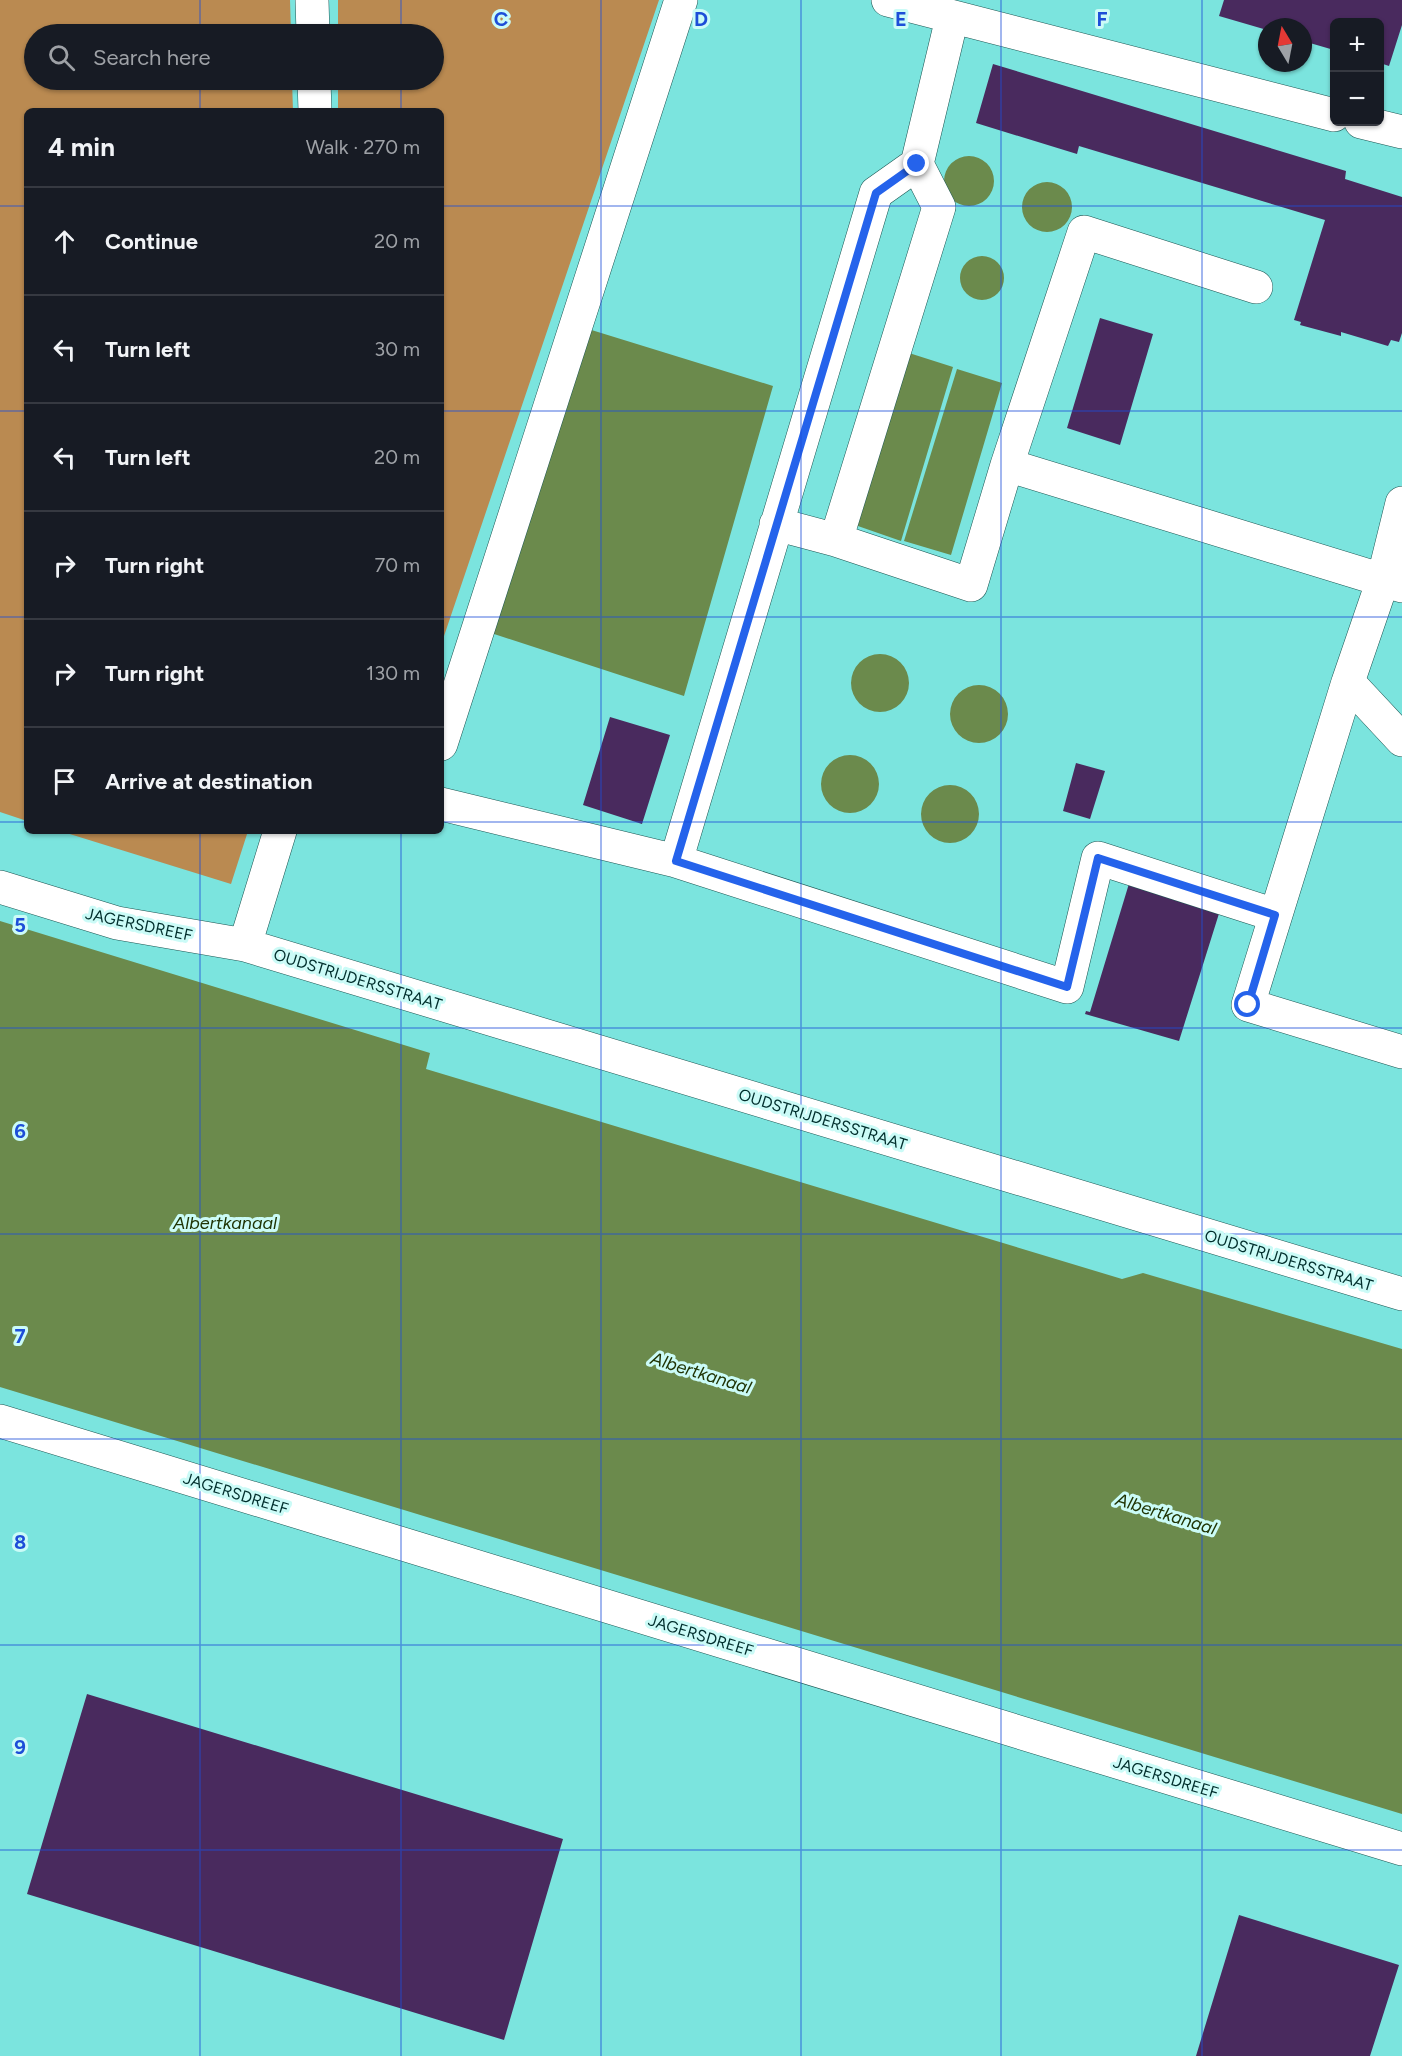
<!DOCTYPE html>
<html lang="en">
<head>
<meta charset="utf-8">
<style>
  body { margin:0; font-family:Figtree,sans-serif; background:#20242c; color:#f1f3f6 }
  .controls { position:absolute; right:18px; top:18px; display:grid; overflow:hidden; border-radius:9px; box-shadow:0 2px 4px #0004 }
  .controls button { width:54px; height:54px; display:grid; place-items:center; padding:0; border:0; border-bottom:2px solid #363941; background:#171b24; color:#f1f3f6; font:30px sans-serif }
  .compass { position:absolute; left:1258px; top:18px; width:54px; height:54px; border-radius:50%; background:#171b24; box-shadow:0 2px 4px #0004; rotate:350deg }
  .stop { position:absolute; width:18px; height:18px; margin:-14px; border:4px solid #2563eb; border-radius:50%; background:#fff }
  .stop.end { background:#2563eb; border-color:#fff; box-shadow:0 2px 6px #0008 }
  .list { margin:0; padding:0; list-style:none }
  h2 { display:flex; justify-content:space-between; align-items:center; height:78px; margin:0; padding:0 24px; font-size:26px }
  h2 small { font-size:20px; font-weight:400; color:#9ea1a6 }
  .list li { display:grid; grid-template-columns:39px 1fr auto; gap:18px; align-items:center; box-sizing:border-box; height:108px; padding:0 24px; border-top:2px solid #363941 }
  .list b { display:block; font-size:22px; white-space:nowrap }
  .list em { font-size:20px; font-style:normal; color:#9ea1a6 }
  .icon { flex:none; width:33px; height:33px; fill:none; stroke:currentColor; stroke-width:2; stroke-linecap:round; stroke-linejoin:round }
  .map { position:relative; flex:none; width:1402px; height:2056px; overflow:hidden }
  .search { position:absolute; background:#171b24; box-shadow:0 2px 4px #0004; left:24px; top:24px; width:420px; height:66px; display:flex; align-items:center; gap:15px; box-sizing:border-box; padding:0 21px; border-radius:33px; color:#9ea1a6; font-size:22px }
  .panel { position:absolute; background:#171b24; box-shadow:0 2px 4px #0004; left:24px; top:108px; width:420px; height:726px; border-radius:9px }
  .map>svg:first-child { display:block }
</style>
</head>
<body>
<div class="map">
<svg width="1402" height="2056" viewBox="0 0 1402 2056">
  <rect width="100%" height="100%" fill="#7be4de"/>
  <path fill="#ba8a51" d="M0,0h290l1,34h-257v46h258l1,31h-266v710l-27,-9z
    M338,0h321l-218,645v-534h-103v-31h96v-46h-96z
    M60,831h188l-17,53z"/>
  <path fill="#6b8a4c" d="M944 181a25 25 0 1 1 50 0a25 25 0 1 1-50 0Z
    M1022 207a25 25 0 1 1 50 0a25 25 0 1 1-50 0Z
    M960 278a22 22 0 1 1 44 0a22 22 0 1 1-44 0Z
    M585,328l188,58 -89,310 -193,-63z
    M909,353l44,14 -52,174 -46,-16z
    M957,369l45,14 -51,172 -47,-14z
    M851 683a29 29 0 1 1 58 0a29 29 0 1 1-58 0Z
    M950 714a29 29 0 1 1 58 0a29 29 0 1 1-58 0Z
    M821 784a29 29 0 1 1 58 0a29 29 0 1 1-58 0Z
    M921 814a29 29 0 1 1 58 0a29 29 0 1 1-58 0Z
    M0,921l430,132 -4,16 696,210 21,-6 259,76v465l-1402,-427z"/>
  <path fill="#492a5e" d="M1224,0h178v25l-13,41 -9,-3v-41h-46v28l-31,-9v-14h-36v3l-48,-14z
    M993,64l353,107 -1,8 57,18v136l-3,9 -8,-2 -3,6 -47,-14v4l-41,-11 1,-3 -7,-2 31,-100 -246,-74 -2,8 -101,-31z
    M1100,318l53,16 -33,111 -53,-17z
    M610,717l60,18 -28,89 -59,-19z
    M1076,763l29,8 -15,48 -27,-8z
    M1131,877l91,27 -43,137 -94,-27 1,-3 4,1z
    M87,1694l476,145 -59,201 -477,-146z
    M1239,1915l160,50 -29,91h-174z"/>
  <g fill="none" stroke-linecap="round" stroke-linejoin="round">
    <defs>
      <path id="minor" d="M312,0l1,34
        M888,0l446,115
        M314,80l1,31
        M1361,122l41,10
        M1007,465l395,121
        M1402,503l-19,77 -35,102 -100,323 154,47
        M776,524l60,16 135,45 36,-120 77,-233 172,55
        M836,540l103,-333 -22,-43
        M1348,682l54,58
        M441,744l240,-744
        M441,804l235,57 391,126 31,-129 177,57
        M676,861l200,-668 41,-29 35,-146
        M0,887l117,36 128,22 1157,349
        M245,945l35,-114
        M0,1421l1402,428"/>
    </defs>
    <use href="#minor" stroke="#1c5653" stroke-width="34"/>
    <use href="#minor" stroke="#fff" stroke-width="33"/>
  </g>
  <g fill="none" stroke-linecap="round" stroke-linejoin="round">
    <path stroke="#2563eb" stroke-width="8" d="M917,164l-41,29 -200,668 391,126 31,-129 177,57 -27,90"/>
  </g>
  <path fill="none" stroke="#1d4ed8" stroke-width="1.5" stroke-opacity="0.55" d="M200,0v34M401,0v34M601,0v2056M801,0v2056M1001,0v2056M1202,0v2056M200,80v31M401,80v31M0,206h27M441,206h961M0,411h27M441,411h961M0,617h27M441,617h961M0,822h27M441,822h961M200,831v1225M401,831v1225M0,1028h1402M0,1234h1402M0,1439h1402M0,1645h1402M0,1850h1402"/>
  <g text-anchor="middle" stroke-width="6" stroke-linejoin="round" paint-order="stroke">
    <g font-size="16" fill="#002e2c" stroke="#cbfbf7">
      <text transform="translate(139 924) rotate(12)" y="6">JAGERSDREEF</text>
      <text transform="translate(358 979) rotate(17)" y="6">OUDSTRIJDERSSTRAAT</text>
      <text transform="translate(823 1119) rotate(17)" y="6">OUDSTRIJDERSSTRAAT</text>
      <text transform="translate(1289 1260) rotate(17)" y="6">OUDSTRIJDERSSTRAAT</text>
      <text transform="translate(236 1493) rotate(17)" y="6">JAGERSDREEF</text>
      <text transform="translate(701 1635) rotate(17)" y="6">JAGERSDREEF</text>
      <text transform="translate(1166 1777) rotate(17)" y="6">JAGERSDREEF</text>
    </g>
    <g font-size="18" font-style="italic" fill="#203405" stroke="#cbfbf7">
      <text x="225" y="1229">Albertkanaal</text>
      <text transform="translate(701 1373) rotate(17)" y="6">Albertkanaal</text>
      <text transform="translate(1166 1514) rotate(17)" y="6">Albertkanaal</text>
    </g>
  </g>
  <g font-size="20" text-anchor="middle" font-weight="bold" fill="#1d4ed8" stroke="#cbfbf7" stroke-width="6" stroke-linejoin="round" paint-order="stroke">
    <text x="501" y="26">C</text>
    <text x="701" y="26">D</text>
    <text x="901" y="26">E</text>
    <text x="1102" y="26">F</text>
    <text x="20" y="932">5</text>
    <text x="20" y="1138">6</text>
    <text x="20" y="1343">7</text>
    <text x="20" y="1549">8</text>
    <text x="20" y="1754">9</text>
  </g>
</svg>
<div class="controls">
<button>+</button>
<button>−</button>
</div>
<svg class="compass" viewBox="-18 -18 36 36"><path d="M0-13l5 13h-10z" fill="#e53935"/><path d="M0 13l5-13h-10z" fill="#9ea1a6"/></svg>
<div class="stop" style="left:1248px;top:1005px"></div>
<div class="stop end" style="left:917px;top:164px"></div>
<div class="search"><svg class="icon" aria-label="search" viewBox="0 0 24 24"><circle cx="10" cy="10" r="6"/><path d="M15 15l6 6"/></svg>Search here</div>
<section class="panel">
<h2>4 min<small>Walk · 270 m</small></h2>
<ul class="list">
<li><svg class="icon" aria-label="ahead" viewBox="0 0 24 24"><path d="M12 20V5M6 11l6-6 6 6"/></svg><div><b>Continue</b></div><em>20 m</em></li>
<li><svg class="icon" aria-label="left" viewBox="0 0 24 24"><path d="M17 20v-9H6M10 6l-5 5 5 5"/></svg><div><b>Turn left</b></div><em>30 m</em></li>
<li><svg class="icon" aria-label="left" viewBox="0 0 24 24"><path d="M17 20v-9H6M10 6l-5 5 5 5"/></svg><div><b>Turn left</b></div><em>20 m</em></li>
<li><svg class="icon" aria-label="right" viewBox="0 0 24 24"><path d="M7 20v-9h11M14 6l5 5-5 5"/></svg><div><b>Turn right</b></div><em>70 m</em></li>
<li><svg class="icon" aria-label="right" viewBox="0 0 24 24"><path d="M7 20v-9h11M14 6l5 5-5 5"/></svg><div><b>Turn right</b></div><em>130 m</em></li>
<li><svg class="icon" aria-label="arrive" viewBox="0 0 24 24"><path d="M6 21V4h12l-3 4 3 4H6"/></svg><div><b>Arrive at destination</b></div></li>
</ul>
</section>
</div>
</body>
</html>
